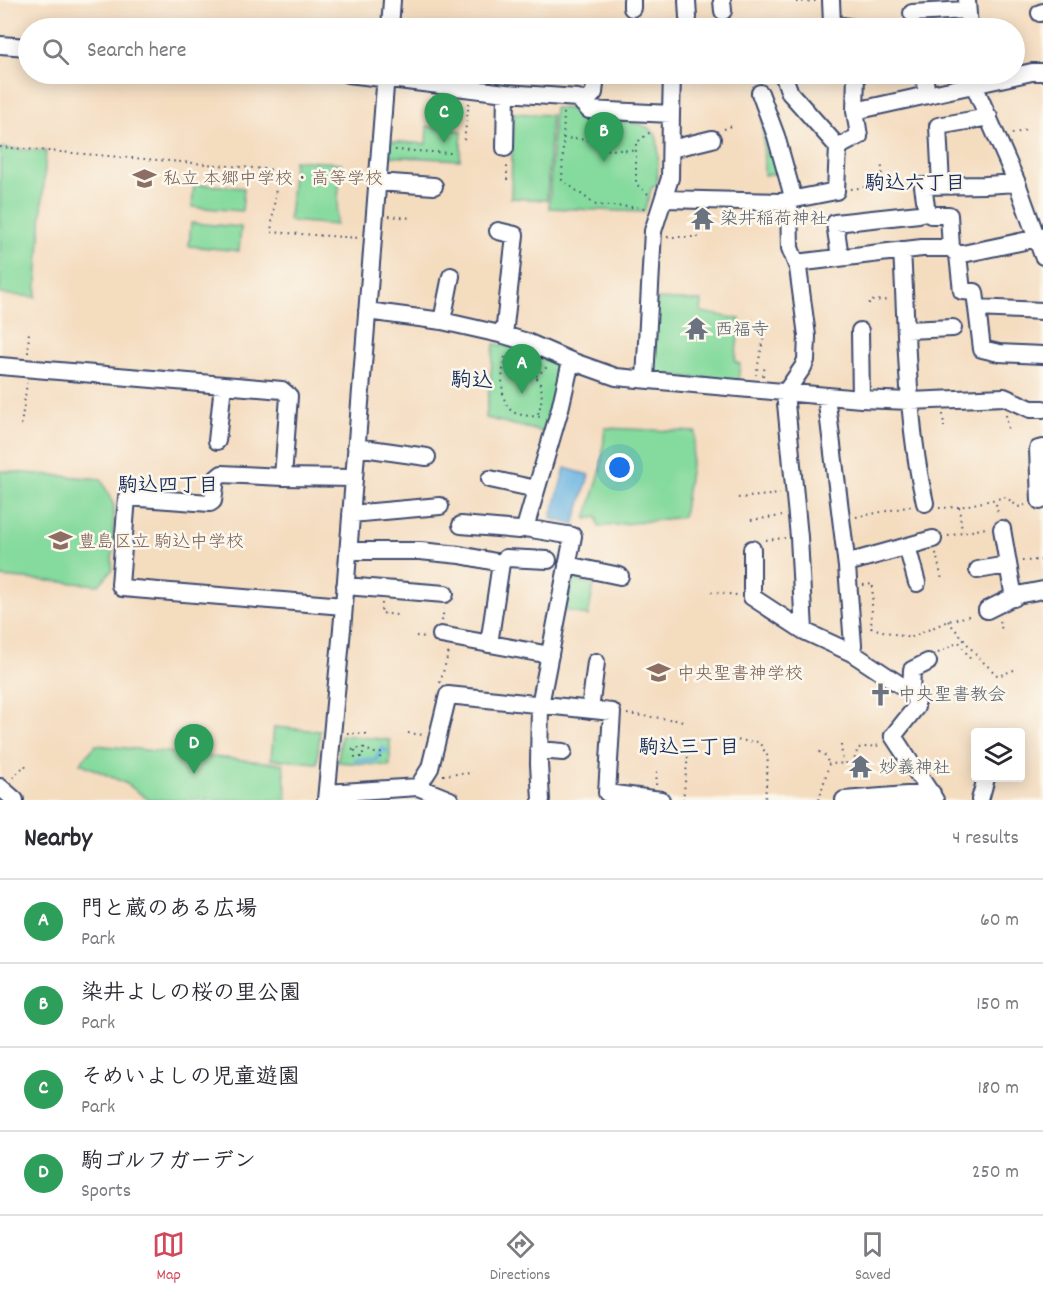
<!DOCTYPE html>
<html lang="en">
<head>
<meta charset="utf-8">
<style>
  body { margin:0; font-family:Dekko,"Klee One",sans-serif; background:#f7f7f7; color:#2b2b33 }
  .controls { position:absolute; right:18px; bottom:18px; display:grid; overflow:hidden; border-radius:6px; box-shadow:0 3px 15px #0003 }
  .controls button { width:54px; height:54px; display:grid; place-items:center; padding:0; border:0; border-bottom:2px solid #e1e1e2; background:#fff; color:#2b2b33; font:30px sans-serif }
  .you { position:absolute; left:620px; top:468px; width:21px; height:21px; margin:-15px; border:4px solid #fff; border-radius:50%; background:#1a73e8; box-shadow:0 0 0 9px #1a73e833 }
  .badge { display:grid; place-items:center; width:39px; height:39px; border-radius:50%; background:#d1495b; color:#fff; font-size:20px; font-weight:700 }
  .pin { position:absolute; translate:-50% -50px; filter:drop-shadow(0 2px 3px #0008) }
  .pin::after { content:''; position:absolute; top:32px; width:21px; height:18px; background:inherit; clip-path:polygon(0 0,100% 0,50% 100%) }
  .list { margin:0; padding:0; list-style:none }
  h2 { display:flex; justify-content:space-between; align-items:center; height:78px; margin:0; padding:0 24px; font-size:26px }
  h2 small { font-size:20px; font-weight:400; color:#7c7c81 }
  .list li { display:grid; grid-template-columns:39px 1fr auto; gap:18px; align-items:center; box-sizing:border-box; height:84px; padding:0 24px; border-top:2px solid #e1e1e2 }
  .list b { display:block; font-size:22px; white-space:nowrap }
  .list p { margin:0; font-size:20px; white-space:nowrap; color:#7c7c81 }
  .list em { font-size:20px; font-style:normal; color:#7c7c81 }
  .icon { flex:none; width:33px; height:33px; fill:none; stroke:currentColor; stroke-width:2; stroke-linecap:round; stroke-linejoin:round }
  .map { position:relative; flex:none; width:1043px; height:800px; overflow:hidden }
  .search { position:absolute; background:#fff; box-shadow:0 3px 15px #0003; left:18px; right:18px; top:18px; height:66px; display:flex; align-items:center; gap:15px; box-sizing:border-box; padding:0 21px; border-radius:33px; color:#7c7c81; font-size:22px }
  .sheet { height:414px; background:#fff }
  nav { display:flex; justify-content:space-around; align-items:center; box-sizing:border-box; height:84px; border-top:2px solid #e1e1e2; background:#fff; font-size:16px; color:#7c7c81 }
  nav a { display:grid; justify-items:center; gap:3px }
  nav .on { color:#d1495b }
  .map>svg:first-child { display:block }
</style>
</head>
<body>
<div class="map">
<svg width="1043" height="800" viewBox="0 0 1043 800">
  <rect width="100%" height="100%" fill="#fbf7ec"/>
  <filter id="ink" filterUnits="userSpaceOnUse"><feTurbulence type="fractalNoise" baseFrequency=".0167" numOctaves="2"/><feDisplacementMap in="SourceGraphic" scale="12" xChannelSelector="R" yChannelSelector="G"/><feConvolveMatrix kernelMatrix="1 2 1 2 8 2 1 2 1" color-interpolation-filters="sRGB"/></filter>
  <filter id="wash" filterUnits="userSpaceOnUse"><feTurbulence type="fractalNoise" baseFrequency=".008" numOctaves="4" result="noise"/><feDisplacementMap in="SourceGraphic" scale="24" xChannelSelector="R" yChannelSelector="G"/><feGaussianBlur stdDeviation="1.35" result="paint"/><feColorMatrix in="noise" values="0 0 0 0 0 0 0 0 0 0 0 0 0 0 0 0 0 1.4 0 .05"/><feComposite in="paint" operator="in"/></filter>
  <g filter="url(#wash)">
    <rect width="100%" height="100%" fill="#f4dcbf"/>
    <path fill="#85da9d" stroke="#50847e" stroke-width="1.5" d="M554,108l20,1 5,9 7,2c18,1 66,-3 71,19 3,13 0,34 0,47l-5,1 -8,25 -95,-4z
      M513,113l38,2 -4,85 -36,-2z
      M763,118l20,55 -19,2z
      M427,126l35,5 -2,29 -74,-4 1,-15 39,3z
      M0,148l46,3 -10,146 -36,-3z
      M294,160l47,3 -5,62 -47,-4z
      M194,184l50,4 -2,23 -50,-4z
      M191,223l50,4 -2,24 -50,-5z
      M657,299l45,2 -1,11 39,7 -5,43 5,2 -2,18 -81,-8 -3,-3z
      M494,344l22,3 41,18 4,6 -13,62 -62,-15z
      M605,428l91,4 -13,85 -84,10 -2,-10 -11,2 15,-50z
      M0,471l101,8 13,27 -2,64 -13,15 -99,-8z
      M581,573l-2,9 15,3 -6,31 -23,-6 8,-32z
      M274,727l46,4 -3,32 -46,-4z
      M341,735l49,5v26l-52,-4z
      M96,745l187,19 4,36h-138l-22,-16 -47,-21z"/>
    <path fill="#67b3e1" stroke="#4171a0" stroke-width="1.5" d="M565,468l24,7 -15,50 -23,-7z"/>
    <g fill="none" stroke-linecap="round" stroke-linejoin="round">
      <path stroke="#67b3e1" stroke-width="4.5" d="M356,760h20l6,-12 4,3"/>
    </g>
  </g>
  <g filter="url(#ink)">
    <g fill="none" stroke-linecap="round" stroke-linejoin="round">
      <path stroke="#c9b9ac" stroke-width="16" stroke-dasharray="16 8" stroke-linecap="butt" d="M400,28h1"/>
      <defs>
        <path id="minor" d="M632,0v8
          M687,0l1,18
          M722,0l1,11
          M831,0l1,24 23,4
          M967,1l2,27
          M912,13l55,-3
          M1040,13l3,-1
          M390,28l2,-28
          M0,45l28,2
          M348,74l158,19 72,5 11,12 82,4 -1,64 -17,53 -8,148
          M783,74l7,19 48,54
          M924,74l3,21
          M973,74l1,11 43,98 26,73
          M760,93l16,43 16,57 -3,11 1,44 8,20 9,68 -1,24 -3,7 -18,26 14,144 5,94 48,22 59,39 4,6 1,9 -23,29 42,64
          M583,104l11,-11 2,-19
          M855,111l177,-39h11
          M671,114l1,-40
          M505,148l1,-55
          M671,149l41,-10
          M377,182l57,4
          M1017,183l-32,2 -62,1 4,27 4,2h18l2,33 7,7 4,36 13,1 7,57 17,4 44,2
          M941,185l-3,-59 51,-9
          M665,199l115,3 56,-11 2,-44 21,-11 -4,-25 1,-37
          M498,231l17,4 -11,100
          M902,250c5,84 4,171 23,253
          M958,255l85,-18
          M840,257l-5,-34 84,-9
          M796,263l126,-15h29
          M977,308l66,3
          M367,311l75,10 62,14 23,7 44,19 45,16 245,22 49,2 94,-4 27,12h12
          M442,321l9,-45
          M906,330l47,-2
          M860,331l1,68
          M0,366l282,24 7,6 -6,81 71,1
          M826,396l21,171 6,78 -1,8
          M217,441l6,-56
          M356,447l71,10
          M283,477l-61,-3 -6,5 -3,22 -3,2 -83,-6 -7,88 2,3 222,18
          M490,479l46,10
          M1040,501l-2,-52 5,-1
          M351,514l89,-8
          M461,525l58,5 6,-2
          M1002,529l12,69
          M907,546l10,37
          M752,549v48l52,34
          M348,551h72l40,4 41,8 5,-5 42,2
          M847,563l86,-24
          M567,565l53,11
          M978,570l29,-5
          M345,586l100,8
          M987,610l30,-15 26,-5
          M441,635l109,20
          M489,644l12,-81
          M911,692l1,-22 16,-8
          M590,710l6,-48
          M539,750l24,2
          M0,787l15,13
          M418,787l32,13
          M327,793l91,-6 12,-19 18,-73 164,17 -5,81 54,7
          M326,800l17,-182 43,-544
          M541,800l-2,-36 1,-59 33,-169 -48,-8 35,-119 11,-48
          M844,800l88,-7
          M980,800l6,-22"/>
      </defs>
      <use href="#minor" stroke="#3c496d" stroke-width="20"/>
      <path stroke="#3c496d" stroke-width="2" stroke-dasharray="1.5 4.5" stroke-linecap="butt" d="M796,2l20,-1
        M321,26h2v2
        M506,28l1,-12
        M799,76l24,-2
        M564,113l-2,67 34,25 50,3
        M724,129l8,-3
        M1012,134l14,-4
        M563,138l28,2 9,9 37,2
        M464,140l5,-37
        M0,147l278,23 -7,62 88,6
        M395,150l56,3
        M507,180v-18
        M881,186l1,-23
        M851,189l22,-3h35
        M648,194l-12,-10v-41l17,-13
        M389,216l23,2
        M667,237h36
        M869,304v-3l21,-1
        M751,320l15,5 -10,50
        M28,353l1,-24
        M505,357c-3,14 -7,45 8,55 7,4 20,4 28,5
        M505,362c33,7 44,22 32,55
        M536,376l11,-9
        M763,376l2,-11
        M943,414l1,13
        M1006,415l2,14
        M21,425l6,-42
        M738,498l42,-4
        M996,504l2,10
        M959,507l3,24
        M939,508l20,-1 47,-10 12,10 7,-2
        M856,517l56,-11
        M751,520l31,-4
        M948,536l38,-8
        M766,540l19,-2
        M936,553l6,27
        M1022,561l21,-1
        M863,585l10,-1 -2,44 39,10 38,-17 25,-6
        M711,592l26,3
        M382,603l-1,10 16,2
        M442,621l2,-12
        M948,621l31,37 19,18 16,-6
        M1000,621l2,10
        M416,636l10,1
        M938,653l21,-11 12,18
        M440,683l9,-32
        M627,714l58,7
        M347,733l23,1
        M408,733l15,2
        M720,739l39,3 9,15 -3,43
        M841,745l2,18
        M352,750l11,-3 10,6h9l-4,9
        M355,750v7h8v-10
        M819,752l5,2 5,10
        M443,775l30,-2
        M13,778l12,-13 1,2
        M656,785l1,-14
        M683,800l7,-63
        M819,800l10,-36 24,-1 5,-15 24,-3"/>
      <use href="#minor" stroke="#fff" stroke-width="16"/>
    </g>
  </g>
  <defs>
    <symbol id="school-bare" viewBox="-9 -9 18 18"><path d="M0-5L7-2L0 1L-7-2ZM-4 1L0 2.5L4 1V4Q0 6-4 4Z" fill="#8d6e63" stroke="#fbf7ec" stroke-width="2.5" paint-order="stroke"/></symbol>
    <symbol id="temple-bare" viewBox="-9 -9 18 18"><path d="M0-6L5-2H3V0L6.5 2.5H4V6H1.5V3h-3V6H-4V2.5H-6.5L-3 0V-2H-5Z" fill="#6b7280" stroke="#fbf7ec" stroke-width="2.5" paint-order="stroke"/></symbol>
    <symbol id="church-bare" viewBox="-9 -9 18 18"><path d="M-1.2-6h2.4v3.5h3.3v2.4h-3.3V6h-2.4V-.1h-3.3v-2.4h3.3Z" fill="#6b7280" stroke="#fbf7ec" stroke-width="2.5" paint-order="stroke"/></symbol>
  </defs>
  <g fill-rule="evenodd">
    <use href="#school-bare" x="128" y="162" width="33" height="33"/>
    <use href="#temple-bare" x="686" y="202" width="33" height="33"/>
    <use href="#temple-bare" x="680" y="312" width="33" height="33"/>
    <use href="#school-bare" x="44" y="524" width="33" height="33"/>
    <use href="#school-bare" x="642" y="656" width="33" height="33"/>
    <use href="#church-bare" x="864" y="678" width="33" height="33"/>
    <use href="#temple-bare" x="844" y="750" width="33" height="33"/>
  </g>
  <g text-anchor="middle" stroke-width="5" stroke-linejoin="round" paint-order="stroke">
    <g font-size="18" fill="#785e54" stroke="#fbf7ec" text-anchor="start">
      <text x="163" y="184">私立 本郷中学校・高等学校</text>
      <text x="78" y="547">豊島区立 駒込中学校</text>
      <text x="677" y="679">中央聖書神学校</text>
    </g>
    <g font-size="18" fill="#5b616d" stroke="#fbf7ec" text-anchor="start">
      <text x="720" y="224">染井稲荷神社</text>
      <text x="715" y="335">西福寺</text>
      <text x="898" y="700">中央聖書教会</text>
      <text x="879" y="773">妙義神社</text>
    </g>
    <g font-size="20" font-weight="bold" fill="#1b2f5e" stroke="#fbf7ec">
      <text x="915" y="189">駒込六丁目</text>
      <text x="168" y="491">駒込四丁目</text>
      <text x="689" y="753">駒込三丁目</text>
    </g>
    <g font-size="21" font-weight="bold" fill="#1b2f5e" stroke="#fbf7ec">
      <text x="472" y="386">駒込</text>
    </g>
  </g>
</svg>
<div class="controls">
<button><svg class="icon" aria-label="layers" viewBox="0 0 24 24"><path d="M12 4l9 5-9 5-9-5zM3 14l9 5 9-5"/></svg></button>
</div>
<div class="you"></div>
<div class="pin badge" style="left:522px;top:394px;background:#2e9e5b">A</div>
<div class="pin badge" style="left:604px;top:162px;background:#2e9e5b">B</div>
<div class="pin badge" style="left:444px;top:143px;background:#2e9e5b">C</div>
<div class="pin badge" style="left:194px;top:774px;background:#2e9e5b">D</div>
<div class="search"><svg class="icon" aria-label="search" viewBox="0 0 24 24"><circle cx="10" cy="10" r="6"/><path d="M15 15l6 6"/></svg>Search here</div>
</div>
<section class="sheet">
<h2>Nearby<small>4 results</small></h2>
<ul class="list">
<li><span class="badge" style="background:#2e9e5b">A</span><div><b>門と蔵のある広場</b><p>Park</p></div><em>60 m</em></li>
<li><span class="badge" style="background:#2e9e5b">B</span><div><b>染井よしの桜の里公園</b><p>Park</p></div><em>150 m</em></li>
<li><span class="badge" style="background:#2e9e5b">C</span><div><b>そめいよしの児童遊園</b><p>Park</p></div><em>180 m</em></li>
<li><span class="badge" style="background:#2e9e5b">D</span><div><b>駒ゴルフガーデン</b><p>Sports</p></div><em>250 m</em></li>
</ul>
</section>
<nav>
<a class="on"><svg class="icon" aria-label="map" viewBox="0 0 24 24"><path d="M3 6l6-2 6 2 6-2v14l-6 2-6-2-6 2zM9 4v14M15 6v14"/></svg>Map</a>
<a><svg class="icon" aria-label="directions" viewBox="0 0 24 24"><path d="M12 3l9 9-9 9-9-9zM9 14v-3h6M13 9l2 2-2 2"/></svg>Directions</a>
<a><svg class="icon" aria-label="saved" viewBox="0 0 24 24"><path d="M7 4h10v16l-5-4-5 4z"/></svg>Saved</a>
</nav>
</body>
</html>
